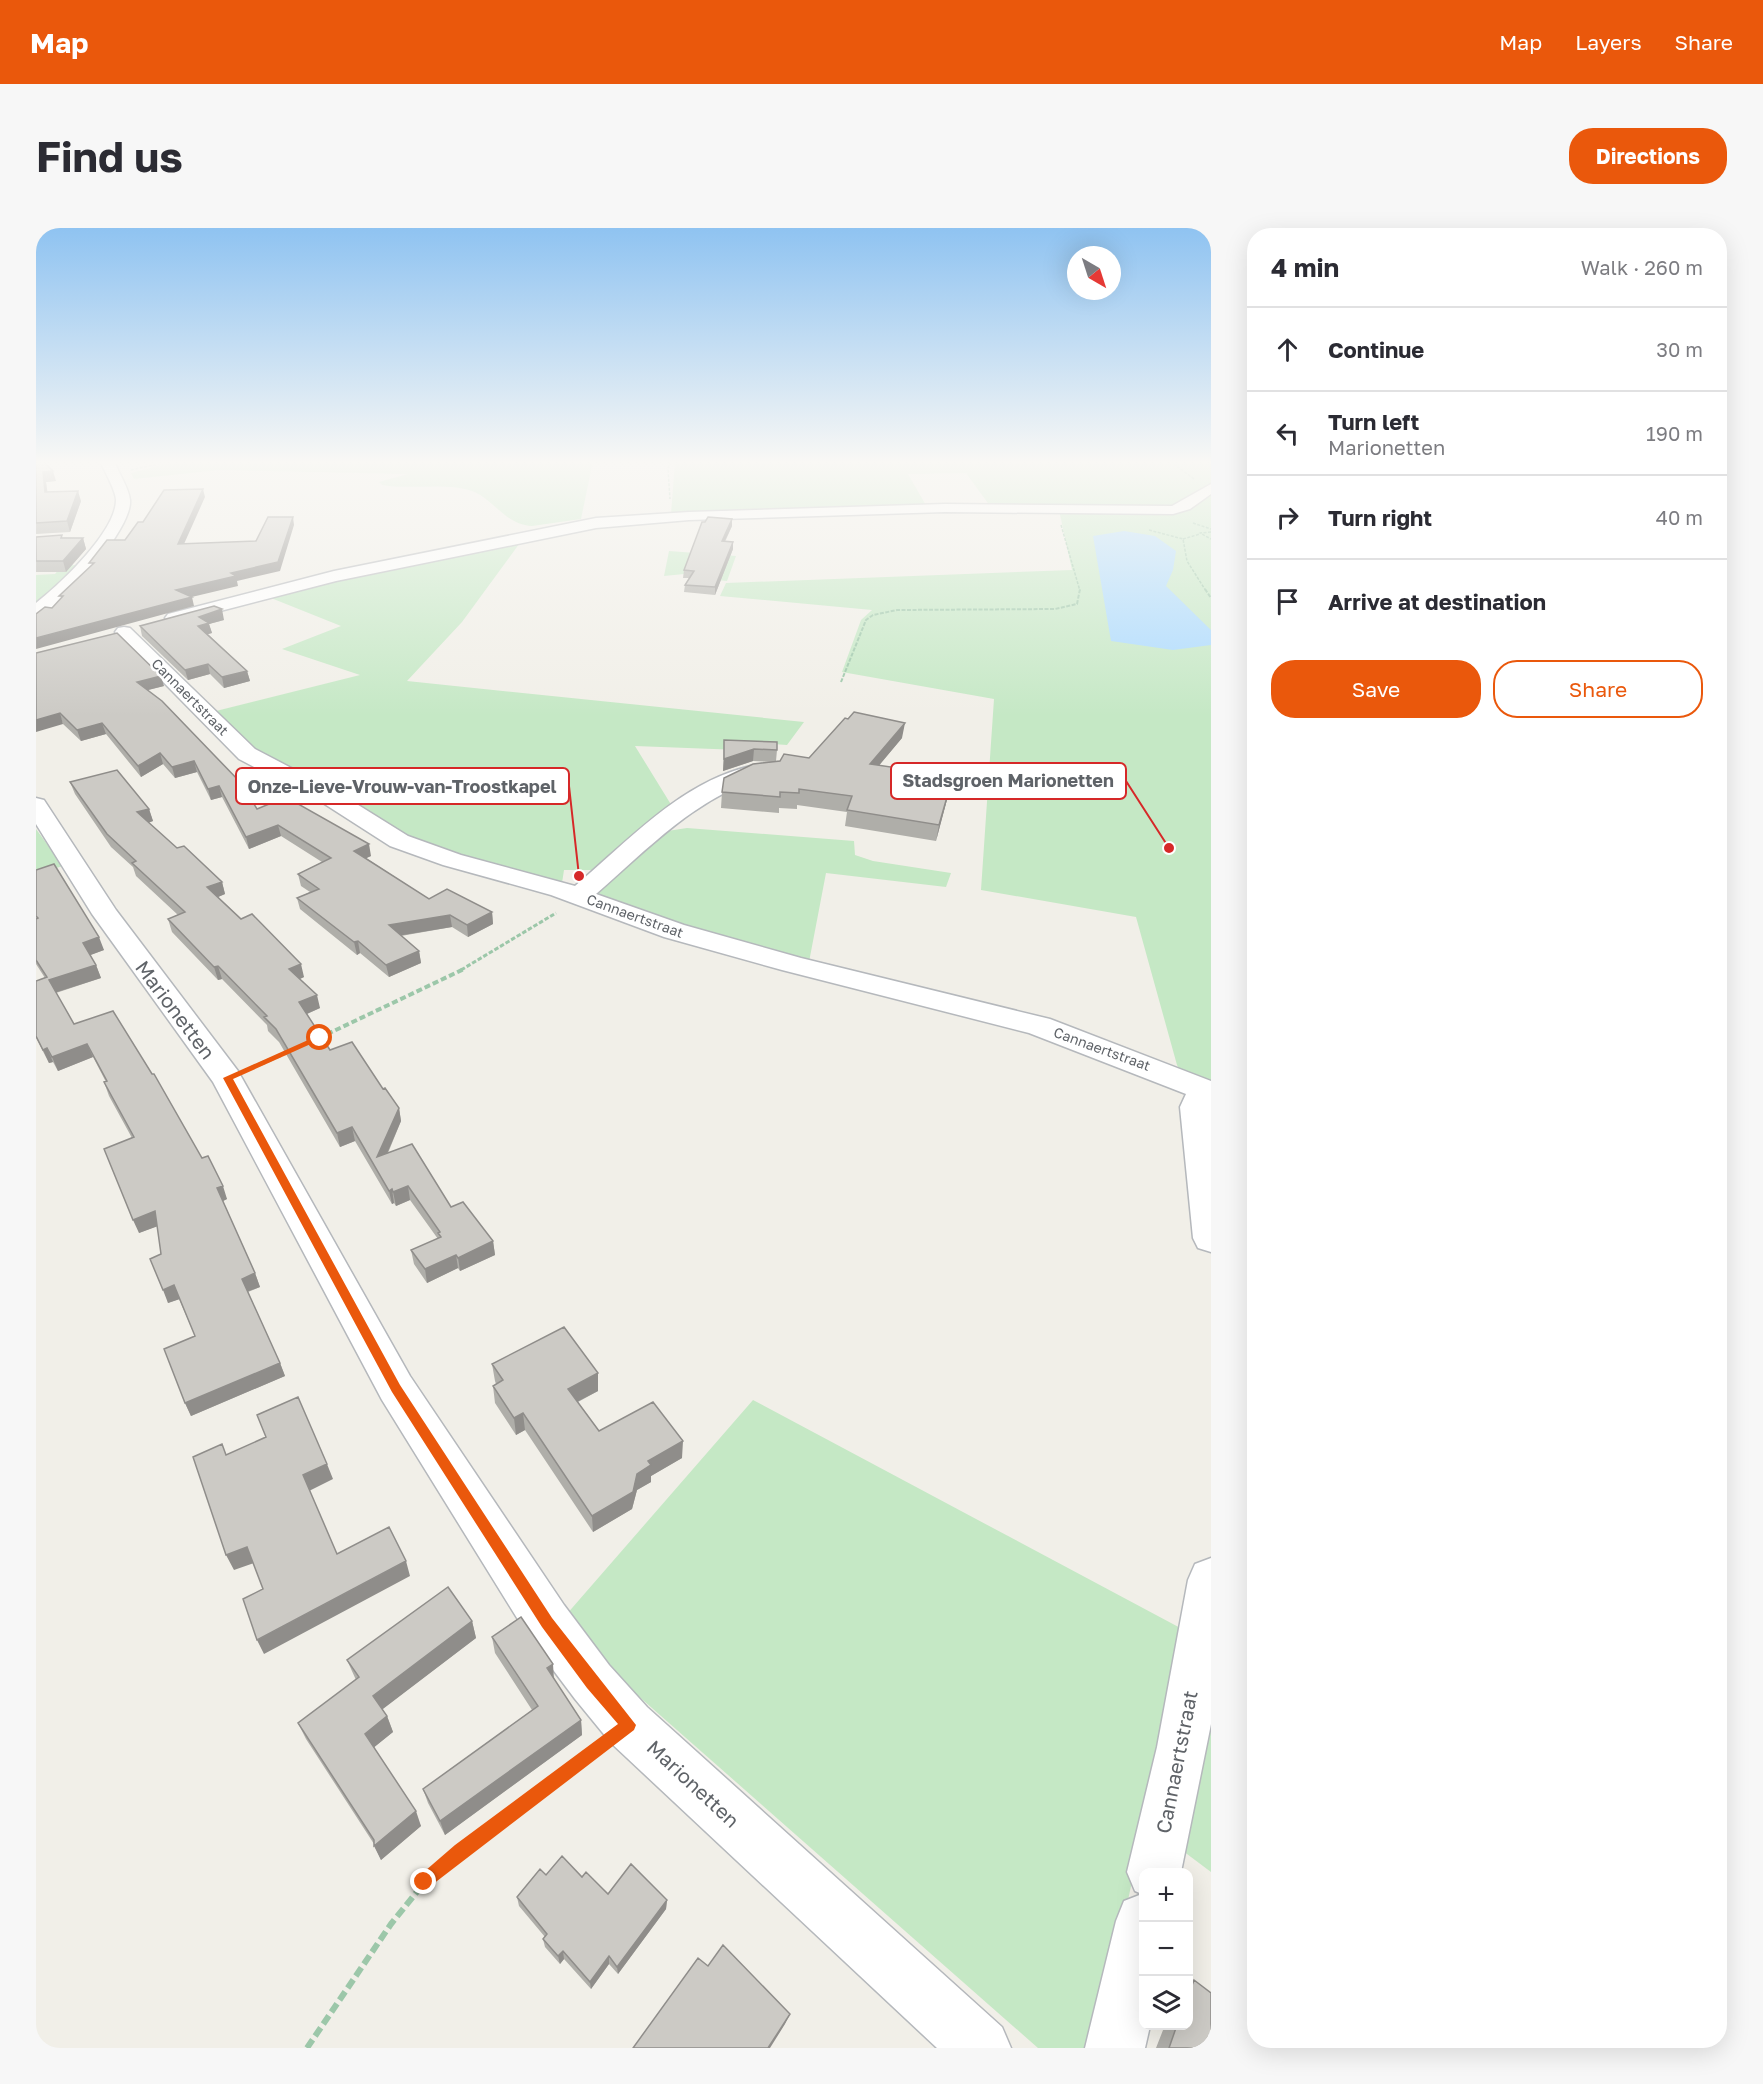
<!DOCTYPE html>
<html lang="en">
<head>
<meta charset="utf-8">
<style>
  body { margin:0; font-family:"Golos Text",sans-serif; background:#f7f7f7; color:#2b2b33 }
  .controls { position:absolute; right:18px; bottom:18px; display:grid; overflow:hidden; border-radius:12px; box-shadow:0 6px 24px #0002 }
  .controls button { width:54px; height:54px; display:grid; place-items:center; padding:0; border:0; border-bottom:2px solid #e1e1e2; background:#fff; color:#2b2b33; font:30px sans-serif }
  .compass { position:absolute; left:1031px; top:18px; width:54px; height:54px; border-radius:50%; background:#fff; box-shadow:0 6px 24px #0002; rotate:141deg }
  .stop { position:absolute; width:18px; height:18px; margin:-14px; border:4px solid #ea580c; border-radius:50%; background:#fff }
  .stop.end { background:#ea580c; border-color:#fff; box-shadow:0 2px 6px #0008 }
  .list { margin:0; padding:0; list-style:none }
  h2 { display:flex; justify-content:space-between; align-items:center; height:78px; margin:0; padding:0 24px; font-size:26px }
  h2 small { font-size:20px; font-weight:400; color:#7c7c81 }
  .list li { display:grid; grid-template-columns:39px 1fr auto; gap:18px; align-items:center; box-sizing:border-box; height:84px; padding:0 24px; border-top:2px solid #e1e1e2 }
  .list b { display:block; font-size:22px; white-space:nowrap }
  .list p { margin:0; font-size:20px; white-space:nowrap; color:#7c7c81 }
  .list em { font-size:20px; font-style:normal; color:#7c7c81 }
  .actions { display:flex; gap:12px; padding:18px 24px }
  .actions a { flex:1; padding:14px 0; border:2px solid #ea580c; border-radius:24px; text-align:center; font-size:21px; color:#ea580c }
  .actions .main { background:#ea580c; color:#fff }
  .icon { flex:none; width:33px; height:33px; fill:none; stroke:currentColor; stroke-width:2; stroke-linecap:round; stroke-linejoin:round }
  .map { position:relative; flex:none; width:1175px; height:1820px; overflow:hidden; border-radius:24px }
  header { display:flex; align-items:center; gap:36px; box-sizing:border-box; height:84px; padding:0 30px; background:#ea580c; color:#fff }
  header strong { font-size:28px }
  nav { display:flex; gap:33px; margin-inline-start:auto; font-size:21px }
  .intro { display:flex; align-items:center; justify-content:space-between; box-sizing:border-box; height:144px; padding:0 36px }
  h1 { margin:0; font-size:42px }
  .button { padding:15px 27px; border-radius:24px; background:#ea580c; color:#fff; font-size:21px; font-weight:700 }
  main { display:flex; gap:36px; padding:0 36px }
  aside { flex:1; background:#fff; border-radius:24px; box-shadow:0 6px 24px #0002 }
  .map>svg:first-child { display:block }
</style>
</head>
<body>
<header>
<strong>Map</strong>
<nav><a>Map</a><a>Layers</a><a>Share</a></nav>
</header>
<div class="intro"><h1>Find us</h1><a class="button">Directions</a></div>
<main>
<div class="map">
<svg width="1175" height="1820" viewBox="0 0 1175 1820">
  <rect width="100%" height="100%" fill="#f1efe8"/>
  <path fill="#c5e8c5" d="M140,233h417l-12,58 -49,7c-27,-1 -38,-27 -60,-35 -25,-9 -62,-1 -90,-6l-3,-3 29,-8 -189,-4 -85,9 -3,-6z
    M639,233h536v674l-4,-13 -30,-57 -41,-148 -155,-27 13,-191 -152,-27 19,-52 11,-10 -152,-14 6,-13 346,-13 -13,-60 -69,-4 -24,-33 -58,1 19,33 -256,7z
    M486,312l-60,82 -55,59 397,41 -17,23 -44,-3 -3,8 -105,-4 40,65 -75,59h-36l-2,13 -135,-35 -173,-99 -38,-38 144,-36 -78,-26 59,-23 -75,-30z
    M633,323l67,5 -9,25 -34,-3 1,-5 -30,3z
    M40,337l-8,12 -32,27v-29l19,-1 7,-8z
    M651,600l167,13 1,14 18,6 78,12 -5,14 -120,-14 -17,89 -102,-26 -104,-35 -6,-7 4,-7 60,-55z
    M0,601l27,37 -27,8z
    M717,1172l433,231 -69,320 -30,97h-49l-436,-384 -36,-49z
    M1175,1489v155l-28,-21z"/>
  <path fill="#aadaff" d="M1088,303l31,5 21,15 -3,19 -7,16 45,44v15l-38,5 -62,-9 -18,-105z"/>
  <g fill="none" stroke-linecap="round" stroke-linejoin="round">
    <defs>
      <path id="minor" d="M64,233h14c4,11 15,27 16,39 3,28 -68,110 -94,116v-13c23,-18 80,-71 80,-103 0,-9 -12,-30 -16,-39z
        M1175,256v10l-21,15 -17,5 -228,-2 -256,8 -93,8 -260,53 -162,42 -6,-1 -3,-4 3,-4 166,-43 262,-53 93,-6 256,-8 227,2z
        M88,399l6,1 125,121 84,44 69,43 53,19 114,31c51,-43 104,-102 172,-119 10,-2 17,-5 27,-3l3,5 -3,5c-73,18 -123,72 -178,120l88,31 117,33 249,61 161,62v171l-13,-4 -5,-10 -13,-131 6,-13 -157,-61 -247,-63 -118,-33 -113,-42 -108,-30 -53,-19 -67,-43 -84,-44 -121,-123 -3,-4 3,-4z
        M0,570l8,2 72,110 122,161 172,305 154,229 45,60 38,42 355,320 9,21h-74l-326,-305 -36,-44 -45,-60 -148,-239 -169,-318 -121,-168 -56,-90z
        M1175,1330v166l-30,148h-37v154h6l-5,22h-60l31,-127 8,-20 18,-7 -7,-3 -8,-19 30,-125 31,-167 7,-16z"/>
    </defs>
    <use href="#minor" stroke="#b5b8bc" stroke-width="3"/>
    <path stroke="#9cc7a9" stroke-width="1.5" stroke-dasharray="3 1.5" stroke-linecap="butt" d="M634,233l-2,8 2,30
      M1134,233l24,18
      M95,242l41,-9
      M1157,295l18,6
      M1025,297l19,66
      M1113,302l34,9 4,22 19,30
      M1175,304l-11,1 11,6
      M1147,311l17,-5"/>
    <path stroke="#9cc7a9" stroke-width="2" stroke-dasharray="4 1.5" stroke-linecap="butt" d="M1169,361l6,9
      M805,454l25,-62 7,-5 24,-5 158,-1 22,-5 3,-15"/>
    <path stroke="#9cc7a9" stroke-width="3" stroke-dasharray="4.5 2" stroke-linecap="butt" d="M425,742l95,-57"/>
    <path stroke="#9cc7a9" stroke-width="4" stroke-dasharray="6 3" stroke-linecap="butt" d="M283,810l145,-69
      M215,840l37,-16"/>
    <path stroke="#9cc7a9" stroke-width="6" stroke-dasharray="10 4.5" stroke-linecap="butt" d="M271,1820l84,-124 33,-41 37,-33 137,-102"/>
    <use href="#minor" fill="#fff" fill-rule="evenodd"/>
  </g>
  <path fill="#afaea9" d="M0,233l20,20 -10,1 1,10 34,9 -11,31 -34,2z
    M696,291v7l-7,16 8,7 -18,46 -31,-3 1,-7 4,-7h-6l1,-8z
    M0,309l47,1 3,11 -20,23h-30z
    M188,392l-15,4 3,9 -4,1 39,37 3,10 -26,7 -14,-14 -22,6 -46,-44 -2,-10z
    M0,425l128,33 -16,4 109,119 114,47 -5,2 63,41 63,13 1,12 -25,13 -16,-10 -51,9 18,15 2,12 -32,14 -29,-24 -3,2 -57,-46 -3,-11 13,-6 -9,-6 -3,-12 24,-12 -41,-26 -32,13 -27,-52 -11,3 -14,-28 -22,6 -12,-14 -22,13 -35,-43 -25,7 -18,-17z
    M866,510l-23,27 70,27 -13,49 -91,-15 2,-14 -50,-7v4l-18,-1v5l-58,-5 1,-16 50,-30 -19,-1 -30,10 1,-31 53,10 -1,11 33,-3z
    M34,554l79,27 4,12 -5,2 29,25 45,34 3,12 -7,3 86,80 -4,2 20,29 -13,6 23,36 53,39 16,19 2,13 -13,32 63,54 42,34 2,14 -35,16 -2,-3 -31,15 -13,-19 -3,-14 27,-11 -28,-39 -14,6 -2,-3 -2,1 -37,-63 -15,6 -61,-105 -11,-11 -1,-6 -45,-46 -4,1 -46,-48 -4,-13 10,-4 -42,-39 -3,-9 -22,-20 -36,-53z
    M0,642l68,80 -14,5 6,10 5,13 -45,15 18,31 128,134 25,41 -4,2 32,72 5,14 -12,5 32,71 5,13 -94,40 -6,-13 10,-67 -16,-37 -11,4 -11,-77 -18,7 -7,-95 -23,-42 -5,-14h2l-13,-25 -35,14 -5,-9 -4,1 -13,-25v-57l9,-3 -9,-14z
    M456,1136l106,27 -20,11 21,29 83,27 -31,18v6l-14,8 -5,19 -39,23 -68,-102 -9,5 -21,-32 -2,-17 3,-2 -1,-3z
    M436,1393l4,17 -94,71 5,7 6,16 -19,15 47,79 -40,34 -7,-16 -68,-105 -8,-16 58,-43 -9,-20z
    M456,1409l62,42 27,41 1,15 -137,100 -17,-32 -5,-14 109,-79 -37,-57z
    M546,1649l26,17 59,6 -1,9 -48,65 -9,-10 -18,25 -27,-30 -4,5 -15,-17 -2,-8 2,-2 -26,-31 -2,-9z
    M1158,1752l17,68h-55l9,-23h23v-41z"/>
  <path fill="#8f8d8a" d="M17,243l3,10 -10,1 3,20 -4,-10 -2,-20z
    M167,261l2,8 -25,56 -2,-9z
    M42,263l3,10 -11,31 -3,-11z
    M257,289l1,8 -14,46 -43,10 1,5 -59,14 -3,-10 55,-17z
    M696,291v7l-11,23 1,-8z
    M47,310l3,11 -20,23 -3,-11z
    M697,314v7l-18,46v-8z
    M156,369l2,9 -158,43v-11z
    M186,381l2,11 -15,4 3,9 -11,3 -3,-10 1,-9z
    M172,436l2,10 -22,6 -3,-10z
    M211,443l3,10 -26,7 -2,-11z
    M125,448l3,10 -24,6 -3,-10z
    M24,485l3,11 -27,8v-12z
    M66,495l4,11 -25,7 -4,-11z
    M869,495l-3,15 -35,42 3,-16z
    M718,521l-1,12 -30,10 1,-12z
    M124,525l3,11 -22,13 -3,-11z
    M158,533l3,11 -22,6 -3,-11z
    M917,548l-4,16 -13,49 3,-16z
    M183,558l3,11 -11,3 -3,-11z
    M113,581l4,12 -12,4 -4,-13z
    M242,597l3,11 -32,13 -3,-12z
    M333,616l2,12 -15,7 -2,-12z
    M186,654l3,12 -14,6 -4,-13z
    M456,684l1,12 -25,13 -1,-12z
    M414,687l2,12 -61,10 -2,-12z
    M63,709l5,13 -16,6 -5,-13z
    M322,713l2,12 -3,2 -3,-13z
    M383,723l2,12 -32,14 -3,-12z
    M265,736l3,13 -11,5 -4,-13z
    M60,737l5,13 -47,15 -5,-13z
    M182,738l4,13 -4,1 -4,-13z
    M281,767l3,13 -18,8 -3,-14z
    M51,816l6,13 -35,14 -6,-14z
    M11,820l6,14 -4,1 -6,-13z
    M363,880l2,13 -21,49 -3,-13z
    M316,899l3,14 -15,6 -3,-14z
    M187,958l4,13 -6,3 -4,-14z
    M372,958l2,14 -14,6 -3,-14z
    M356,961l2,14 -2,1 -3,-13z
    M119,983l6,14 -22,8 -6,-13z
    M457,1013l2,14 -35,16 -2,-13z
    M420,1027l2,13 -31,15 -2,-14z
    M219,1045l5,14 -14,5 -4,-13z
    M138,1057l6,14 -12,4 -5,-13z
    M244,1135l5,13 -94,40 -6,-13z
    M562,1145v18l-29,15 -1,-17z
    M487,1185l2,17 -9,5 -2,-17z
    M647,1213l-1,17 -31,18v6l-14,8 -5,19 -39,23 -1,-16 56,-55z
    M291,1236l6,15 -24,12 -6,-16z
    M211,1319l7,16 -20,7 -8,-15z
    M370,1333l4,15 -146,78 -7,-14z
    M436,1393l4,17 -97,74 -6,-16z
    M517,1436l1,16 -7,-12z
    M351,1488l6,16 -21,17 -7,-15z
    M545,1492l1,15 -137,100 -5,-14z
    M380,1583l5,15 -40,34 -7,-14z
    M631,1672l-1,9 -48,65 -1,-7z
    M527,1723l1,8 -4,5 -2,-8z
    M573,1728v8l-18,25 -1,-7z
    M754,1786l-5,10 -15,24h-2z"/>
  <path fill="#cccac5" stroke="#8f8d8a" stroke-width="1.5" d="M0,233h7l10,10 -10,1 2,20 33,-1 -11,30 -31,2z
    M167,261l-25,55 78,-3 12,-24h25l-15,45 -47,11 5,3 -60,14 16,7 -156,41v-24l9,-7 7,1 11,-12h-4l35,-33h-5l18,-23h18l13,-18h5l21,-32z
    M672,289l24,2 -10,22 11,1 -18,45 -30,-2 9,-14 -10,-1 18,-48h3z
    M26,307l-1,3h22l-20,23h-27v-24z
    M178,378l8,3 -23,8 10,6 -11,3 49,45 -25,6 -14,-13 -23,6 -45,-44z
    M81,405l44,43 -24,6 25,19 79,82 16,26 29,-12 83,47 -15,7 75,48 18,-10 45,23 -25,13 -17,-10 -61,10 30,26 -33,14 -28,-24 -4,1 -57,-44 22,-9 -21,-15 33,-16 -53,-33 -32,12 -27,-51 -11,3 -14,-28 -22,6 -12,-14 -22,13 -36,-43 -25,7 -17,-17 -24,7v-67z
    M818,484l51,11 -35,41 83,12 -14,49 -92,-15 5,-14 -53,-7v4l-19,-1v5l-58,-5 2,-14 29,-14 27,-3 4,-7 25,4 36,-40 3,1z
    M688,512l53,2v8l-23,-1 -30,10z
    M81,542l32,39 -12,3 40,36 7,-2 38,36 -15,5 34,32 11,-5 49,50 -12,5 28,26 -18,7 31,48 22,-8 31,47 2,-1 14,20 -22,49 35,-13 39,63 12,-5 30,39 -35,17 -2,-3 -31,14 -14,-19 30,-13 -3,-4 2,-1 -32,-46 -15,6 -1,-3 -3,2 -37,-64 -15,6 -61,-104 -12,-12 3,-1 -49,-50 -4,1 -46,-48 17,-7 -53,-49 4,-2 -29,-27 -37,-52z
    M18,636l45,73 -16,6 13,22 -47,15 25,44 39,-13 39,63h2l48,84 6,-2 15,30 -6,2 38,85 -13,6 38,84 -95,40 -21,-54 31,-13 -21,-51 -11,5 -13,-31 11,-5 -6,-43 -22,9 -29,-71 30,-12 -30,-55 3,-1 -20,-37 -35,13 -5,-9 -4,2 -7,-14v-55l11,-4 -11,-17v-41l2,-1 -2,-2v-46z
    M528,1099l34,46 -30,16 31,42 54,-29 30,39 -35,20 3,4 -14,9 -4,18 -41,24 -69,-103 -9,5 -21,-32 10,-6 -11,-16z
    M262,1169l29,67 -24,11 34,79 52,-27 17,34 -149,79 -14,-41 20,-10 -16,-42 -21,8 -33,-98 29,-13 4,11 40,-18 -9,-22z
    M412,1359l24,34 -99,75 14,20 -22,18 51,77 -42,35v-6l-76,-117 61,-46 -12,-17z
    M485,1389l32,47 -6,4 34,52 -141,101 -17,-32 115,-83 -46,-69z
    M526,1628l20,21 4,-5 22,22 23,-30 36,36 -50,67 -8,-11 -19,26 -27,-31 -5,5 -15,-17 4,-5 -30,-37 23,-28 6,6z
    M687,1717l67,69 -22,34h-135l65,-90 10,8z
    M1158,1752l17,13v55h-42l8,-23h11v-29z"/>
  <linearGradient id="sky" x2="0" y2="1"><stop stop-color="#8fc3f1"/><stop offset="0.48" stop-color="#f9f8f5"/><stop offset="1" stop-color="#f9f8f5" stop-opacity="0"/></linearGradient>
  <rect width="1175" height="488" fill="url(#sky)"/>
  <path fill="#ea580c" d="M281,808l7,2 -91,41 167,306 152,233 84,107 -2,5 -210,161 -6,-3 -2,-6 2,-5 37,-32 163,-121 -31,-36 -45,-61 -150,-235 -169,-314z"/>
  <g text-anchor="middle" stroke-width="5" stroke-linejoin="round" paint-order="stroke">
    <g font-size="14" fill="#5f6368" stroke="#fff">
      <text transform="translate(154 469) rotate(45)" y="5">Cannaertstraat</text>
      <text transform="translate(599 688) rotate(20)" y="5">Cannaertstraat</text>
      <text transform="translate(1066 821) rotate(20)" y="5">Cannaertstraat</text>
    </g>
    <g font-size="20" fill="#5f6368" stroke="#fff">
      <text transform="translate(139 782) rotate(53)" y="7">Marionetten</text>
      <text transform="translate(1141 1534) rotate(-79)" y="7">Cannaertstraat</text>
      <text transform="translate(657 1556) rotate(43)" y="7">Marionetten</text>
    </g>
  </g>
  <path fill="none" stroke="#d62828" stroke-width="2" d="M1133 620L1090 553M543 648L533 558"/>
  <g fill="#d62828" stroke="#fff" stroke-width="2">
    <circle cx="1133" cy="620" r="6"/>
    <circle cx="543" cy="648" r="6"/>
  </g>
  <g fill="#fff" stroke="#d62828" stroke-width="2">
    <rect x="855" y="535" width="235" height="36" rx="6"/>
    <rect x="200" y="540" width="333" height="36" rx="6"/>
  </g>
  <g font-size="18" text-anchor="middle" font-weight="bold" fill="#5f6368">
    <text x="972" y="559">Stadsgroen Marionetten</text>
    <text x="366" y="565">Onze-Lieve-Vrouw-van-Troostkapel</text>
  </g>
</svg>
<div class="controls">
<button>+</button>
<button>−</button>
<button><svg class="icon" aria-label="layers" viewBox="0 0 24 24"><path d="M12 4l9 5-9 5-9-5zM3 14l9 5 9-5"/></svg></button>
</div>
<svg class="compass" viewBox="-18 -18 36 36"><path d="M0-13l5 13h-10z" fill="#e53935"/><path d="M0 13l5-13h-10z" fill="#7c7c81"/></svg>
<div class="stop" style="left:284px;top:810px"></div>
<div class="stop end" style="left:388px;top:1654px"></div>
</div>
<aside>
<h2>4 min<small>Walk · 260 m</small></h2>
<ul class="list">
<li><svg class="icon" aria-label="ahead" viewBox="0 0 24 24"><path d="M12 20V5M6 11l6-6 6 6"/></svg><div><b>Continue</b></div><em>30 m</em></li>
<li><svg class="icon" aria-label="left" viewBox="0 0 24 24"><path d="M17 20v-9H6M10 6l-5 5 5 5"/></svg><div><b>Turn left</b><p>Marionetten</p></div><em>190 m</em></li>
<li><svg class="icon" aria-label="right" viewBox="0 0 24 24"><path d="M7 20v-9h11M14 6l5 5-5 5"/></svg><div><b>Turn right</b></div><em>40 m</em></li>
<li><svg class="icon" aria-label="arrive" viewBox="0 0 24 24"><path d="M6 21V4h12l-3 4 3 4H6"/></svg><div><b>Arrive at destination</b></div></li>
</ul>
<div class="actions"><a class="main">Save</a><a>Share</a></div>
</aside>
</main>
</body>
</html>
